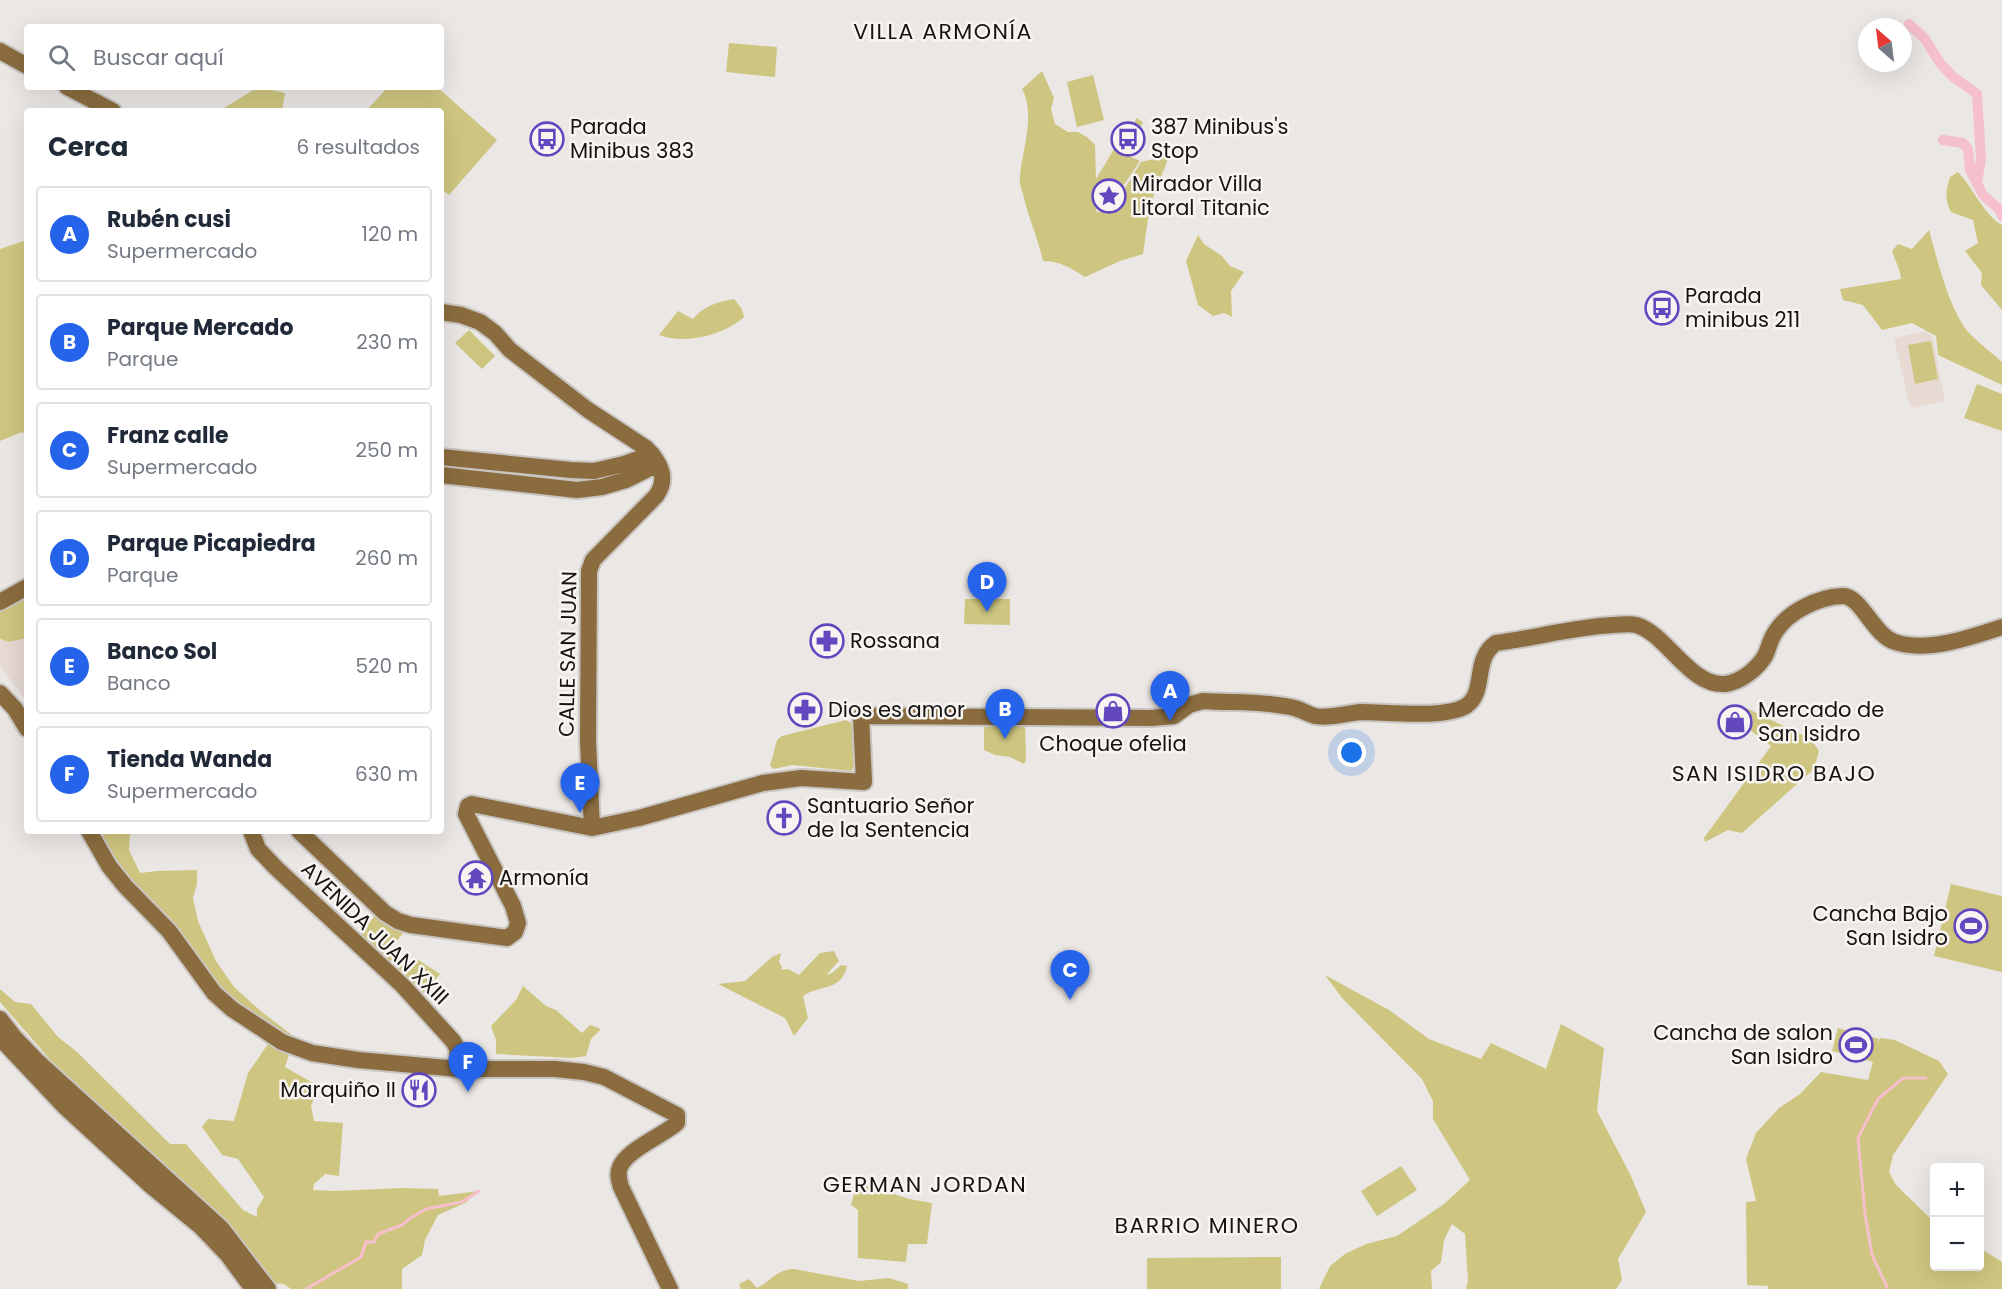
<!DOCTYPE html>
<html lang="es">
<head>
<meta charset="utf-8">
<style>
  body { margin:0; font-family:Poppins,sans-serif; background:#f2f2f3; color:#1f2937 }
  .controls { position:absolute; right:18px; bottom:18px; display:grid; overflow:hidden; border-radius:6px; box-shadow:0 6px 24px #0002 }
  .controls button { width:54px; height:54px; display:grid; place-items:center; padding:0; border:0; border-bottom:2px solid #e0e1e3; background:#fff; color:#1f2937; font:30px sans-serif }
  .compass { position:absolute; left:1858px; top:18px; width:54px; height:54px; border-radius:50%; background:#fff; box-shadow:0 6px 24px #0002; rotate:332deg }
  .you { position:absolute; left:1352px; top:753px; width:21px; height:21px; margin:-15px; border:4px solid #fff; border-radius:50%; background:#1a73e8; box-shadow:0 0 0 9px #1a73e833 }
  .badge { display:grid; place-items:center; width:39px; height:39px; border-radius:50%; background:#2563eb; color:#fff; font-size:20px; font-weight:700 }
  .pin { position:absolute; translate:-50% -50px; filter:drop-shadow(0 2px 3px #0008) }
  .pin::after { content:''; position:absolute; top:32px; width:21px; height:18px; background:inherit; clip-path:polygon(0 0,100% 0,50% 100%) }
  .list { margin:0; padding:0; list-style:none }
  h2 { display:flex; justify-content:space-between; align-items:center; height:78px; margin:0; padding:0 24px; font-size:26px }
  h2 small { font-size:20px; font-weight:400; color:#747a83 }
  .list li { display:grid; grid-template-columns:39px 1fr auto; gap:18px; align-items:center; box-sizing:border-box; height:96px; margin:0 12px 12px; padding:0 12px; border:2px solid #e0e1e3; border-radius:6px }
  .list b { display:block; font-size:22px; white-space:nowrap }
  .list p { margin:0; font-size:20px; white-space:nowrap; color:#747a83 }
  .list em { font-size:20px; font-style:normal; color:#747a83 }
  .icon { flex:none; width:33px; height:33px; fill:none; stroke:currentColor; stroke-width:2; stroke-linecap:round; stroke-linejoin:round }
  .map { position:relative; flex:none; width:2002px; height:1289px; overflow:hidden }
  .search { position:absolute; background:#fff; box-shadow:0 6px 24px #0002; left:24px; top:24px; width:420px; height:66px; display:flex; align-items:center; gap:15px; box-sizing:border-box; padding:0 21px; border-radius:6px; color:#747a83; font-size:22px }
  .panel { position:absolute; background:#fff; box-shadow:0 6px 24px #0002; left:24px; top:108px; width:420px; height:726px; border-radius:6px }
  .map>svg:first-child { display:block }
</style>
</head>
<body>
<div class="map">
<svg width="2002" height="1289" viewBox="0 0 2002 1289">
  <rect width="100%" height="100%" fill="#ebe7e5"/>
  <path fill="#e6dad3" d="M1926,331l7,7 12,63 -32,7 -4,-5 -15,-65z
    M27,638v64l-27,-36v-26l9,2z"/>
  <path fill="#cec680" d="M729,43l48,4 -2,30 -49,-5z
    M1042,71l12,27 -3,11 4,15 13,8h10l9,5 8,8 1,34 18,-30 26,12 -27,40 -8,8 -6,2 -5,-6 3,7h6l14,-11 24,-39 13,-3 2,-6 14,1 -20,51 -7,49 -23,7 -35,16c-14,-9 -25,-16 -42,-16 -5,-23 -15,-44 -20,-67 -2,-6 -4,-12 -3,-18 2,-26 16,-62 2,-87z
    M1093,75l11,45 -27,7 -10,-45z
    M258,87l27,6 -3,18h-63z
    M388,87h49l60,53 -48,55 -8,-7v-77h-75z
    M1136,118l7,4 -13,26v-3z
    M1958,172c14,15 28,45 44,53v85l-21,-25 1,-12 -17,-22 13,-8 -5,-23 -22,-8c-7,-13 -5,-22 -1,-35z
    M1929,230c8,29 21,83 41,104 10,10 22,19 32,28v23l-64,-30 -2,-19 -24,-13 -30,7 -19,-25 -20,-5 -3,-11 61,-10c-1,-11 -6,-18 -9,-28l6,-7 14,5z
    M1198,235l6,9 18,12 8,10 14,6 -13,19 1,26 -8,-4 -11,3 -15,-11 -12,-44z
    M27,240v196l-5,-4 -22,9v-192z
    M734,299l8,10 2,8c-20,18 -59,28 -85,18l19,-24 15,8c11,-13 24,-17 41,-20z
    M469,330l26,26 -13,13 -27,-26z
    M1931,341l7,38 -23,5 -7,-39z
    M1977,384l25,10v37l-38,-13z
    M27,593v45l-18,4 -9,-3v-29z
    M965,599h45v26l-46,-1z
    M1746,708l65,31 8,12 -5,18 -72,64 -14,-3 -23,12 -1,-4 67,-92 -21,-16 3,-10z
    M846,720l7,4 3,40 -5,7 -59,-6 -18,4 -4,-3 7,-26 5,-4z
    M1025,726l1,34 -2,4 -14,-7 -15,-2 -11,-5v-23z
    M104,831h26l-1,19 11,23 17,-2 40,-1v14l-4,14 5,23 18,40 18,26 29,26 41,31 -23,-10 -32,-19 -25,-22 -102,-123 -19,-33z
    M1951,884l51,12v76l-68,-16z
    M377,913l30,16 -16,18 18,16 6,-5 25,16 -16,19 -65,-58z
    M834,951l5,10 -13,14 6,-2 9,-8 6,1c-6,26 -26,18 -44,30l5,22 -14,18 -9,-18 -67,-34 27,-3 27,-24 9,-4 -2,9 3,5 -1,3 7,-1 11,6 21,-22z
    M1325,975l64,35 40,29 52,20 10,-16 55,26 15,-45 43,24 -7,63 33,63 16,38 -28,47 4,21 -6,9h-150l2,-8 -3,-47 -13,-10 -8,16 -3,22 -10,9 1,18h-113l11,-23 15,-12 21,-10 31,-8 47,-32 26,-24 -37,-61v-18l-11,-22 -80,-81z
    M523,986l23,20 10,4 26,23 8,-8 11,4 -10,10 -5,17 -14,2 -76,-4v-14l-5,-14 25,-26z
    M0,989l15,13 16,2 27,33 18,14 94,93h16l57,66 14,7v-8l7,-12 -26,-38 -16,-4 -20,-28 6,-8 26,2 14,-48 20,-29 21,11 -4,12 28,16 2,12 -4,11 3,15 29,2 -4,53 -14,-2 -11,10 -1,6 22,1 67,-3 36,1 1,7 40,-5 -14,12 -27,12 -13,25 -3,15 -20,14v20h-111l-7,-5 -13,-1 -159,-162 -59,-58 -53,-61z
    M1838,1028l41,11 -1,5 2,-6 15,2 44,21 9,13 -55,81 -4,17 7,13 38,37v44h46v-18l22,14v27h-234v-3l-21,-1 -1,-83 10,-1 -10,-42 10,-26 23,-25 21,-14 21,-22 47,8 5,-18 -41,-11z
    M1401,1166l16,24 -40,26 -16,-25z
    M857,1182l52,17 23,4 -5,41h-19l-2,18 -48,-4v-48l-7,-5z
    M1281,1257v32h-134v-31z
    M794,1269l65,12 30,-3 19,6v5h-167l-2,-5 10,-5 8,9c16,-8 18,-18 37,-19z"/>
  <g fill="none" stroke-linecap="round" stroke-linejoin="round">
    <path stroke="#f6bfcc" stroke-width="3" d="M306,1289l55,-32 5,-15h8l4,-8 24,-9 7,-6 17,-10 36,-7 17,-11
      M1888,1289l-16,-34 -7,-41 -7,-76 20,-39 25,-21h23"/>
    <path stroke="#f6bfcc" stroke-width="10" d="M1909,24l16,15 15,24 12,13 25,18 4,65 -4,24
      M1943,140l20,3 5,6 2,21 13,25 17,15 2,6"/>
    <defs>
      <path id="secondary" d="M0,51l27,15
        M67,87l46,24
        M441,312l20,3 19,7 15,11 15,17 78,60 58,38c14,14 23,30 10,48l-63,64 -4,11 -1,170 4,87
        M441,457l130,13 23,1 30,-7 28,-10
        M441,475l136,15 25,-3 24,-7 32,-16
        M0,602l27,-15
        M0,693l15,16 12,20
        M89,831l20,35 16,20 44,45 45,62 18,16 50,33 30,11 46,7 101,9h96l29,3 20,5 73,38v8c-15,13 -50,27 -57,44 -3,7 -1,13 1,20l49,102
        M251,831l7,18 18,19 127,118 50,55 4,7 2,21
        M299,831l86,82 13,8 13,4 96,13 8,-6 3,-9 -5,-17 -47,-92 2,-8 4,-2 120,24 47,-10 124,-35 38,-5 63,4 -3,-66 291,2 22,-2 15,-11 14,-4c28,2 59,0 87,6 9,1 17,7 25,9 15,3 32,-3 46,-4 25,0 84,7 105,-6 21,-14 6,-47 30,-63 39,-5 78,-16 117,-18 8,0 16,-2 23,0 30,8 54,62 89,59 16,-2 32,-15 40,-28 4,-8 5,-17 11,-25 13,-20 43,-34 66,-35 19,-1 31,39 53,46 32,11 77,-5 107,-15
        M0,1019l14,18 24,25 183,166 47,61
        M0,1038l64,68 86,79 50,41 27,28 26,35"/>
    </defs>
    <use href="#secondary" stroke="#c9c5c3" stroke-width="20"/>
    <use href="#secondary" stroke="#8a6c3e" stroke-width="16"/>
  </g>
  <defs>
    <symbol id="bus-ring" viewBox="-11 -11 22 22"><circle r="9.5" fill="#f8f4f2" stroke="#6347bf" stroke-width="1.5"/><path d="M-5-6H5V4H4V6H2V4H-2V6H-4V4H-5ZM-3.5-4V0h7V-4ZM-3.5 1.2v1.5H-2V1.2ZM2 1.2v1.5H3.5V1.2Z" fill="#6347bf"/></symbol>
    <symbol id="sight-ring" viewBox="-11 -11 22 22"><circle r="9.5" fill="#f8f4f2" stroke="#6347bf" stroke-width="1.5"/><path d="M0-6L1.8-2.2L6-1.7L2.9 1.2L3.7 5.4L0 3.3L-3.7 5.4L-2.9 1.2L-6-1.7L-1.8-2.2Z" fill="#6347bf"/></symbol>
    <symbol id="pharmacy-ring" viewBox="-11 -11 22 22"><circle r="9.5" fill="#f8f4f2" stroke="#6347bf" stroke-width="1.5"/><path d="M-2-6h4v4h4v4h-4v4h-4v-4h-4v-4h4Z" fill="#6347bf"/></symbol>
    <symbol id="shop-ring" viewBox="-11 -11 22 22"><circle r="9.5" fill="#f8f4f2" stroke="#6347bf" stroke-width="1.5"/><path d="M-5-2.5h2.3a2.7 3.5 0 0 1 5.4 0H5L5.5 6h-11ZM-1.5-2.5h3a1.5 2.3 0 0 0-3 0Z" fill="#6347bf"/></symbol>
    <symbol id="church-ring" viewBox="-11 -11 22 22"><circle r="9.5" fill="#f8f4f2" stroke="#6347bf" stroke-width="1.5"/><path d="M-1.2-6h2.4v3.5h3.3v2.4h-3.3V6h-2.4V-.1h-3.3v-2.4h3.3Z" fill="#6347bf"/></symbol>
    <symbol id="temple-ring" viewBox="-11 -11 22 22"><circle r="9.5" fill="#f8f4f2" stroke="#6347bf" stroke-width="1.5"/><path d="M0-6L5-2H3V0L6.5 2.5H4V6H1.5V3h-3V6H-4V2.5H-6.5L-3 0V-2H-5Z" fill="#6347bf"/></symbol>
    <symbol id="stadium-ring" viewBox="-11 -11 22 22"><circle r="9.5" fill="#f8f4f2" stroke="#6347bf" stroke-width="1.5"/><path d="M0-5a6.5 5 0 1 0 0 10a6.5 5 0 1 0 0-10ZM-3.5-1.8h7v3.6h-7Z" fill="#6347bf"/></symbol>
    <symbol id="restaurant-ring" viewBox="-11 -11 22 22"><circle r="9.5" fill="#f8f4f2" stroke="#6347bf" stroke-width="1.5"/><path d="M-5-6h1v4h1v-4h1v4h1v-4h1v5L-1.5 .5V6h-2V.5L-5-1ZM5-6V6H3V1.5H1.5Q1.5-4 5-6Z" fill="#6347bf"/></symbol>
  </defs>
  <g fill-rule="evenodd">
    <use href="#bus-ring" x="528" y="120" width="38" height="38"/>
    <use href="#bus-ring" x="1109" y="120" width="38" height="38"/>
    <use href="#sight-ring" x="1090" y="177" width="38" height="38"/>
    <use href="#bus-ring" x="1643" y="289" width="38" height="38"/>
    <use href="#pharmacy-ring" x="808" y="622" width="38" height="38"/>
    <use href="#pharmacy-ring" x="786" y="691" width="38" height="38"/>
    <use href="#shop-ring" x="1094" y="692" width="38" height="38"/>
    <use href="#shop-ring" x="1716" y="703" width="38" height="38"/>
    <use href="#church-ring" x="765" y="799" width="38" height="38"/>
    <use href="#temple-ring" x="457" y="859" width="38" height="38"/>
    <use href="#stadium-ring" x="1952" y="907" width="38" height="38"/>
    <use href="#stadium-ring" x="1837" y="1026" width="38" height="38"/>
    <use href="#restaurant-ring" x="400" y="1071" width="38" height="38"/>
  </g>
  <g text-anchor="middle" stroke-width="5" stroke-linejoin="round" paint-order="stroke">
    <g font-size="21" fill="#151413" stroke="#f8f4f2" text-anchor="start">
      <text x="570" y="134">Parada<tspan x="570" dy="24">Minibus 383</tspan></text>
      <text x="1151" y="134">387 Minibus's<tspan x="1151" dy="24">Stop</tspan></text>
      <text x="1132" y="191">Mirador Villa<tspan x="1132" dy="24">Litoral Titanic</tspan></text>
      <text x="1685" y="303">Parada<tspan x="1685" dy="24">minibus 211</tspan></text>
      <text x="850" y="648">Rossana</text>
      <text x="828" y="717">Dios es amor</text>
      <text x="1758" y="717">Mercado de<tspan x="1758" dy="24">San Isidro</tspan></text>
      <text x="1113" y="751" text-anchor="middle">Choque ofelia</text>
      <text x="807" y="813">Santuario Señor<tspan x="807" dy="24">de la Sentencia</tspan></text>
      <text x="499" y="885">Armonía</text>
      <text x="1948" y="921" text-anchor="end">Cancha Bajo<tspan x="1948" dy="24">San Isidro</tspan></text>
      <text x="1833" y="1040" text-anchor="end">Cancha de salon<tspan x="1833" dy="24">San Isidro</tspan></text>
      <text x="396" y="1097" text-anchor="end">Marquiño II</text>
    </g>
    <g font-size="21" fill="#151413" stroke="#f8f4f2">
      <text transform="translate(568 654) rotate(-89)" y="7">CALLE SAN JUAN</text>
      <text transform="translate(375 933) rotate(44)" y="7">AVENIDA JUAN XXIII</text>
    </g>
    <g font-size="22" letter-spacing="1.5" fill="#151413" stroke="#f8f4f2">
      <text x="943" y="39">VILLA ARMONÍA</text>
      <text x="1774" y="781">SAN ISIDRO BAJO</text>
      <text x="925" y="1192">GERMAN JORDAN</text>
      <text x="1207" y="1233">BARRIO MINERO</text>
    </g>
  </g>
</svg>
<div class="controls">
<button>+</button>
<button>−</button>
</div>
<svg class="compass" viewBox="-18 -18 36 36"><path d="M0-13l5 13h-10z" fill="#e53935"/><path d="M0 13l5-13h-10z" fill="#747a83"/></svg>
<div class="you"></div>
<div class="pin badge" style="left:1170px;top:721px">A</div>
<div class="pin badge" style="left:1005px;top:739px">B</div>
<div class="pin badge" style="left:1070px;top:1000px">C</div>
<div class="pin badge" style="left:987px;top:612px">D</div>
<div class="pin badge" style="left:580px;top:813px">E</div>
<div class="pin badge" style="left:468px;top:1092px">F</div>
<div class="search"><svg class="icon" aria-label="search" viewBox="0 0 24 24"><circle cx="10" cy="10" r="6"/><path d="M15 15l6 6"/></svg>Buscar aquí</div>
<section class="panel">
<h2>Cerca<small>6 resultados</small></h2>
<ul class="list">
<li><span class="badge">A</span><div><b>Rubén cusi</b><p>Supermercado</p></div><em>120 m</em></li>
<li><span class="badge">B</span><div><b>Parque Mercado</b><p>Parque</p></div><em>230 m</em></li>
<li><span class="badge">C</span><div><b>Franz calle</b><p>Supermercado</p></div><em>250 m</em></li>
<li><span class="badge">D</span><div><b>Parque Picapiedra</b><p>Parque</p></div><em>260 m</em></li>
<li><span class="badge">E</span><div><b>Banco Sol</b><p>Banco</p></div><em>520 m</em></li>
<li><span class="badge">F</span><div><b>Tienda Wanda</b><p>Supermercado</p></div><em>630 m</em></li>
</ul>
</section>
</div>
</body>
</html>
